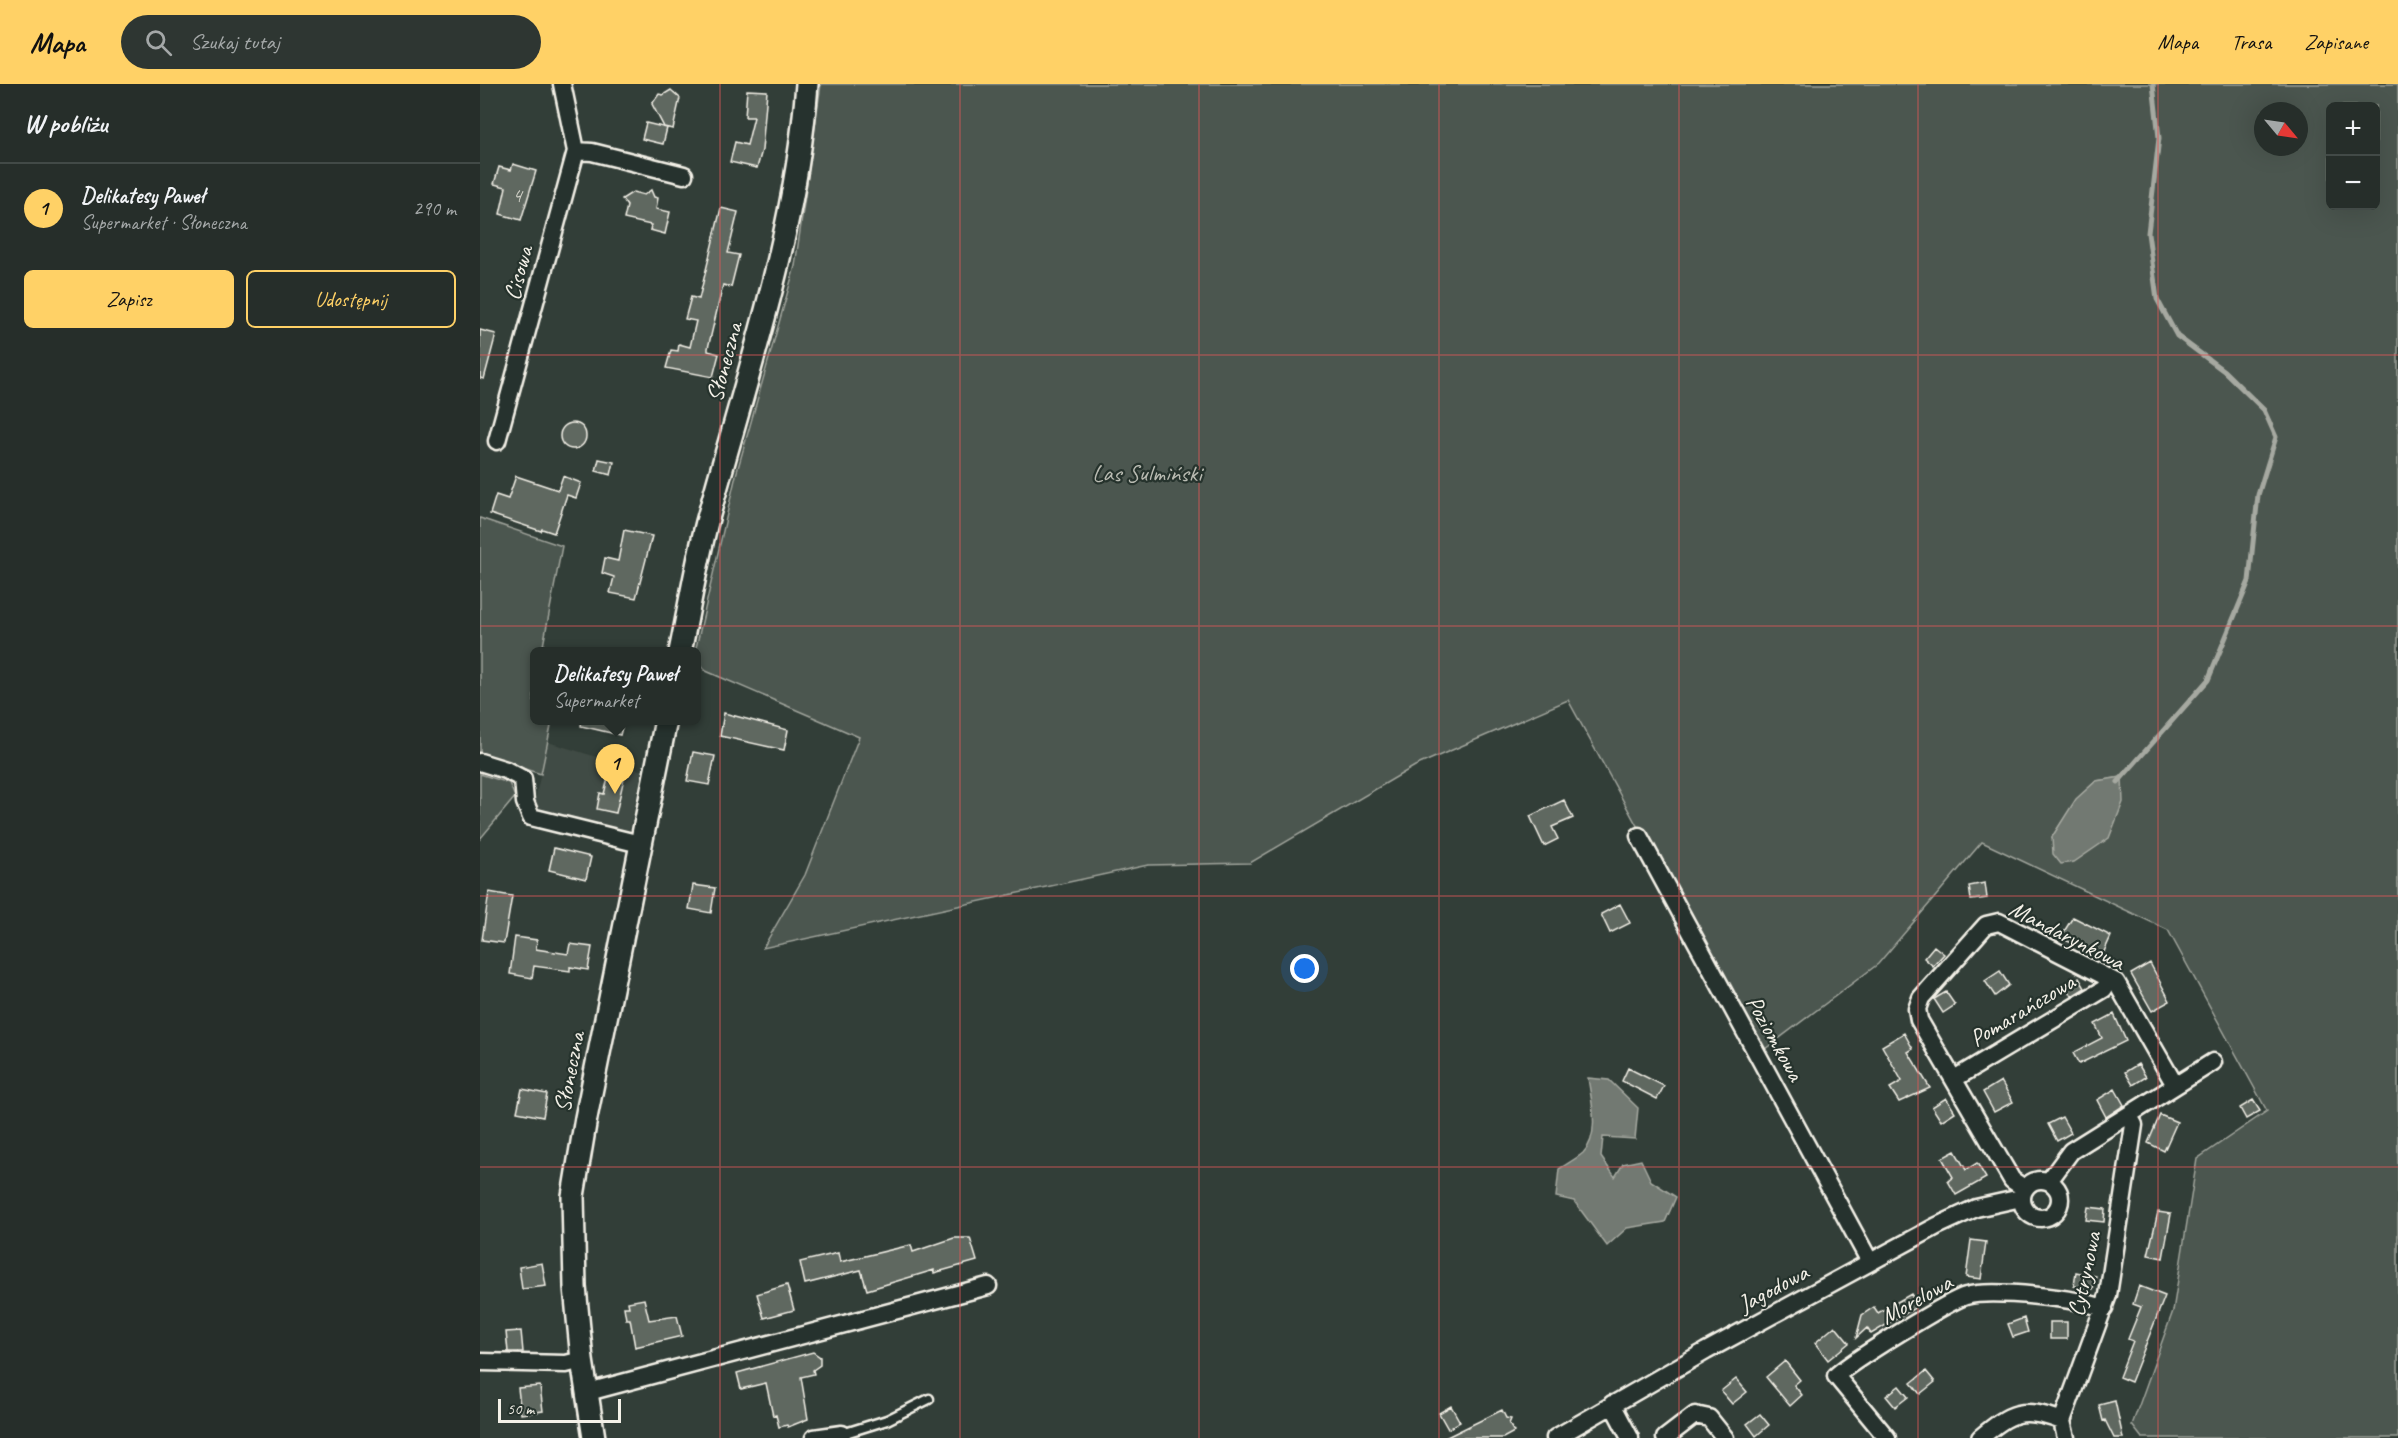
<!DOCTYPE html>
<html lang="pl">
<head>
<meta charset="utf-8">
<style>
  body { margin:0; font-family:Caveat,sans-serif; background:#2e3632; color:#f1f3f6 }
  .controls { position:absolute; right:18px; top:18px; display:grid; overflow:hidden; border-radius:9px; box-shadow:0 6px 24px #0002 }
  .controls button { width:54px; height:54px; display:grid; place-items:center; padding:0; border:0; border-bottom:2px solid #424a47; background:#262e2a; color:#f1f3f6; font:30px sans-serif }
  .compass { position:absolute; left:1774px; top:18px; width:54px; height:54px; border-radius:50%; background:#262e2a; box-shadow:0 6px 24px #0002; rotate:119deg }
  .scale { position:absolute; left:18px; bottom:15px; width:123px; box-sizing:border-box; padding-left:6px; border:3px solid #f4f1e8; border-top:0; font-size:16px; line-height:21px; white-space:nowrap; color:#f4f1e8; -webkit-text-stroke:4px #26332d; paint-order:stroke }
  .you { position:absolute; left:825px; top:885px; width:21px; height:21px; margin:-15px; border:4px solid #fff; border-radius:50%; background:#1a73e8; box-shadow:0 0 0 9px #1a73e833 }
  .badge { display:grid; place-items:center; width:39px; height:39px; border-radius:50%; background:#ffd166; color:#111; font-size:20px; font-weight:700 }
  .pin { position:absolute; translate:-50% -50px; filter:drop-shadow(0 2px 3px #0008) }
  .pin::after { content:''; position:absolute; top:32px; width:21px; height:18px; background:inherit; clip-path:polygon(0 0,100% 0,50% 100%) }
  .popup { position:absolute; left:50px; top:563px; width:171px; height:78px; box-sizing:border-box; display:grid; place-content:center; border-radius:9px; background:#262e2a; filter:drop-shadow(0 2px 4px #0005); font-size:20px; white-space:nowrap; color:#a4a8a8 }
  .popup b { font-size:22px; color:#f1f3f6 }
  .popup::after { content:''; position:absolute; left:50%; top:100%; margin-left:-12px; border:12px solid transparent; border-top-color:#262e2a }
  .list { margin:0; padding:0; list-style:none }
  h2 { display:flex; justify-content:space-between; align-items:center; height:78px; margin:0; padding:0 24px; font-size:26px }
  h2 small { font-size:20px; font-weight:400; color:#a4a8a8 }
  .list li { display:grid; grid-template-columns:39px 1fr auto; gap:18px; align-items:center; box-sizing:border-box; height:90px; padding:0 24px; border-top:2px solid #424a47 }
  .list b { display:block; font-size:22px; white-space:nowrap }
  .list p { margin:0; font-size:20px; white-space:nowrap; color:#a4a8a8 }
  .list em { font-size:20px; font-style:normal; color:#a4a8a8 }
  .actions { display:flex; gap:12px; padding:18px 24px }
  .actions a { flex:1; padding:14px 0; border:2px solid #ffd166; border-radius:9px; text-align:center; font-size:21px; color:#ffd166 }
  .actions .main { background:#ffd166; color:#111 }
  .icon { flex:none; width:33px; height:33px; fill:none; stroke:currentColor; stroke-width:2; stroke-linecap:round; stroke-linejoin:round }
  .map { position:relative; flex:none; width:1918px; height:1354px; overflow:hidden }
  header { display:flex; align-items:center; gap:36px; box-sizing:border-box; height:84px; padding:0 30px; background:#ffd166; color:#111 }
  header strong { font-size:28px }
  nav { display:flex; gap:33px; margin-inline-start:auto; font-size:21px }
  .search { width:420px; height:54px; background:#2e3632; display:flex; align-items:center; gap:15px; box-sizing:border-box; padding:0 21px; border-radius:33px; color:#a4a8a8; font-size:22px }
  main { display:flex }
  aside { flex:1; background:#262e2a }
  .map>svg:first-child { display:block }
</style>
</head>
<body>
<header>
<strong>Mapa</strong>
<div class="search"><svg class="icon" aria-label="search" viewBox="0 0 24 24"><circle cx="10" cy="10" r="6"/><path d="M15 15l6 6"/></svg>Szukaj tutaj</div>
<nav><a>Mapa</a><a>Trasa</a><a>Zapisane</a></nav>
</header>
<main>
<aside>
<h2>W pobliżu<small></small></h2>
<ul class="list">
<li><span class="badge">1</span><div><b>Delikatesy Paweł</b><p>Supermarket · Słoneczna</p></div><em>290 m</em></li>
</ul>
<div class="actions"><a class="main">Zapisz</a><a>Udostępnij</a></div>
</aside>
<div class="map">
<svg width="1918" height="1354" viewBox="0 0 1918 1354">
  <rect width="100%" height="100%" fill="#323e38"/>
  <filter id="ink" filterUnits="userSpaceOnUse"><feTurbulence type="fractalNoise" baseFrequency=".0167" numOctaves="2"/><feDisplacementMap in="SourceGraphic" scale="12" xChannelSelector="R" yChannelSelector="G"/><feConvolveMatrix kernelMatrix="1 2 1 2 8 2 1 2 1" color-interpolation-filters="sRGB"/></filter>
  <g filter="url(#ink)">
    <path fill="#404b44" d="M68,658l94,29 -13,61 -96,-24z"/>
    <path fill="#4c564f" stroke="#a0a49c" stroke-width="1.5" fill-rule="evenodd" d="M341,0h1577v1354h-256l-10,-13 41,-114 24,-152 70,-48 -99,-181 -186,-88 -104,122 -117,88 -193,-352 -153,66 -165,97 -102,2 -385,83 42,-73 54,-138 -153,-66 -10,-10 -1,-9 41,-177 59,-209zM1850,22h46v100h-46zM1783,27h36v36h-36zM1642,693l-13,60 -17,11 -40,-11 25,-38 19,-18z
      M0,434l82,28 -20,105 -8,1v68l18,1 -11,53 -61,-19z
      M0,690l29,9 6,14 -35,42z"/>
    <path fill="#727972" stroke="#a6a9a1" stroke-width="1.5" d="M1642,693l1,25 -14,36 -35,24 -13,2 -8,-10 -1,-17 24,-38 20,-18z
      M1108,994l21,2 29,28 -3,31 -32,-2 -2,20 14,20 8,-13 18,-4 10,21 25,16 -11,25 -38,6 -20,18 -33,-45 -18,-4 3,-28c7,-5 17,-10 24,-16 18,-18 8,-54 5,-75z"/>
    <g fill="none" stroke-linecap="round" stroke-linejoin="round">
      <path stroke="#a6a9a1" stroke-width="5" d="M1638,698l90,-102 41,-99 9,-86 18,-58 -12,-27 -40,-39 -47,-35 -20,-37 -9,-66 11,-95 -6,-54"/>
    </g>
    <path fill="#5f6861" stroke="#f4f1e8" stroke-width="1.5" d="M191,6l9,8 -7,31 -9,-2 -12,-23 7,-10 4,1z
      M267,6l20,1 -5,59 -5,18 -27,-6 5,-20 12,3 7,-28h-9z
      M166,39l21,5 -4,16 -21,-5z
      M33,80l23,7 -15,49 -21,-6 6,-27 -12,-3 5,-17 12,3z
      M171,106l3,7 4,1 -2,11 14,3 -5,22 -15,-4 1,-5 -27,-6 3,-13 -5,-7 11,-7 11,3z
      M241,124l17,4 -10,41 11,2 -8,32 -8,-2 -15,63v3l11,3 -6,23 -47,-9 5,-18 7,1 1,-7 11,3 6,-26 -11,-2 6,-22 8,2z
      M0,246l16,4 -12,45 -4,-1z
      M80 352a13 13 0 1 1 26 0a13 13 0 1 1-26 0Z
      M119,375l15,3 -3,13 -15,-4z
      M36,392l42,14 5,-14 18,7 -5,15 -9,-3 -13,38 -12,-4 -1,2 -51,-17 6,-19 12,4z
      M144,446l28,6 -16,62 -26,-5 4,-16 -12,-4 3,-15 13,3z
      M244,629l64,17 -4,20 -64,-14z
      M102,636h42l-4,15 -39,-9z
      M213,668l22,4 -6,29 -22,-4z
      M129,690l15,4 -8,35 -19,-4 3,-16 4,1z
      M1084,716l9,18 -21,9 6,12 -14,7 -14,-30z
      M74,764l37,9 -5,22 -37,-9z
      M1505,799l2,15 -16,2 -2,-14z
      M213,801l22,3 -4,25 -22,-4z
      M9,808l23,4 -8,47 -22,-3z
      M1140,820l10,19 -20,10 -9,-19z
      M1593,833l38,19 -9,20 -42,-18z
      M35,853l22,3 -1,9 32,5 2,-10 22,3 -4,23 -18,-3v4l-36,-5 -2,12 -22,-4z
      M1454,862l10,8 -11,12 -9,-8z
      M1670,879l20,38 -18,10 -21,-37z
      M1520,887l9,14 -14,11 -10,-15z
      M1599,894l6,10 -13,8 -6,-11z
      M1466,908l9,13 -12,8 -9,-14z
      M1634,930l12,27 -47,23 -6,-11 29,-15 -7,-14z
      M1424,949l9,16 -5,3 22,36 -31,14 -9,-14 12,-7 -20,-35z
      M1658,980l8,13 -13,8 -8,-13z
      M1148,984l36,18 -7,13 -35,-18z
      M1521,997l12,21 -19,10 -11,-20z
      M42,1005l25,5 -4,23 -26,-5z
      M1635,1005l9,16 -18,12 -9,-17z
      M1466,1014l9,14 -14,9 -9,-14z
      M1773,1016l7,11 -14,8 -6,-11z
      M1680,1031l17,7 -13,29 -16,-8z
      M1582,1033l9,16 -14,8 -9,-17z
      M1475,1067l11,19 11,-7 9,15 -30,17 -8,-14 5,-4 -11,-19z
      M1608,1123l17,2 -1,13 -18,-2z
      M1678,1128l13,2 -8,44 -15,-3z
      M474,1154h16l7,23 -43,12v-3l-67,20 -6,-20 -56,14 -5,-22 38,-9 2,9 71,-17 2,7z
      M1491,1156l15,2 -5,37 -15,-2z
      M62,1179l4,23 -24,3 -3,-22z
      M1596,1188l20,4 -3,13 -19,-3z
      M307,1201l7,25 -30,8 -7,-24z
      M1659,1202l26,10 -34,86 -12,-5 14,-36 -5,-2 13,-32 -8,-3z
      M1431,1210l7,12 -47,28 -4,-6 -11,10 6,-23 12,-8 4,6z
      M164,1215l5,21 28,-4 5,20 -47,11 -5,-28h-4l-2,-12h5l-1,-5z
      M1544,1234l4,14 -15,5 -5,-13z
      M1570,1238h17v17h-17z
      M1355,1242l14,17 -21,17 -13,-17z
      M41,1247l2,21h-15l-2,-20z
      M333,1268l7,5v8l-7,5 1,4 -13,3 7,42 -20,8 -1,-2 -8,2 -3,-12 -3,1 -7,-33 -25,6 -4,-16z
      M1305,1277l15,19 -6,5 8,10 -12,11 -24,-29z
      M1446,1287l9,11 -15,12 -9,-11z
      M1256,1295l11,13 -15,12 -11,-13z
      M60,1302l3,25 -22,3 -3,-26z
      M1419,1302l9,11 -13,10 -9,-11z
      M1635,1317l8,37h-9l-9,-18 -2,1 -4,-16z
      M971,1322l9,16 -12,7 -9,-16z
      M1022,1326l4,8 5,1 -2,5 5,8 -11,6h-58z
      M1280,1330l9,11 -13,11 -9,-12z"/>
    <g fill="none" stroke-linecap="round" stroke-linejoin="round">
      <defs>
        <path id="service" d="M362,1350l45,-14 42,-21"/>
        <path id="minor" d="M96,67l16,1 92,23
          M17,357l79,-290 -14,-67
          M0,678l26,8 17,9 2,23 6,15 109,27
          M1159,752l231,426
          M1474,995l150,-90 6,-10
          M1542 1115a19 19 0 1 1 38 0a19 19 0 1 1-38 0Z
          M1569,1097l22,-30 142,-89
          M1544,1104l-12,-8 -93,-160 -2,-11 4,-11 65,-73 13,-3 117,60 59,103
          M0,1278l86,2 16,-4
          M108,1308l400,-106
          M1132,1320l18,34
          M334,1354l28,-4
          M1075,1354l151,-87 231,-125 39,-18 45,-10
          M1185,1354l30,-23 14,3 16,20
          M1407,1354l-51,-62c11,-12 114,-76 130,-80 25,-7 115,2 138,13
          M1500,1354c31,-26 42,-32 82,-17
          M1586,1354l-4,-17 46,-126 26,-170 -5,-9"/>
        <path id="tertiary" d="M200,568c9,-43 16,-87 27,-130 39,-144 89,-288 100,-438
          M114,1354l-12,-78 -7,-73 -2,-91 13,-78 80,-398"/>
      </defs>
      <use href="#service" stroke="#f4f1e8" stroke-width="13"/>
      <use href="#minor" stroke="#f4f1e8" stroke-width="21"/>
      <use href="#tertiary" stroke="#f4f1e8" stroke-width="26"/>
      <use href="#service" stroke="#26332d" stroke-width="8"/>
      <use href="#minor" stroke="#26332d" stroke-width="16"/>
      <use href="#tertiary" stroke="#26332d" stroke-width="21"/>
    </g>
  </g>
  <path fill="none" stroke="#de5a58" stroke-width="1.5" stroke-opacity="0.55" d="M240,0v1354M480,0v1354M719,0v1354M959,0v1354M1199,0v1354M1438,0v1354M1678,0v1354M0,271h1918M0,542h1918M0,812h1918M0,1083h1918"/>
  <g text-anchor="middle" stroke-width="4.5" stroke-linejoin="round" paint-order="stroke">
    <g font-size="21" fill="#cfcfc6">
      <text x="37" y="118">4</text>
    </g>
    <g font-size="24" fill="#f4f1e8" stroke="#26332d">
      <text transform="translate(38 189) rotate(-75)" y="8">Cisowa</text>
      <text transform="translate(244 278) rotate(-75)" y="8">Słoneczna</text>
      <text transform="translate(1587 851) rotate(27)" y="8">Mandarynkowa</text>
      <text transform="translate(1542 926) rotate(-31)" y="8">Pomarańczowa</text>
      <text transform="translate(1295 954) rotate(61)" y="8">Poziomkowa</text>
      <text transform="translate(89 988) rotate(-79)" y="8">Słoneczna</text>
      <text transform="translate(1604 1190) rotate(-78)" y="8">Cytrynowa</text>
      <text transform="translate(1293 1204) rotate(-28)" y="8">Jagodowa</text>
      <text transform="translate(1436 1215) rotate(-29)" y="8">Morelowa</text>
    </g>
    <g font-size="24" fill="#b9bbb2" stroke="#26332d">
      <text x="667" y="397">Las Sulmiński</text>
    </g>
  </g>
</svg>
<div class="controls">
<button>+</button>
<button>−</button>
</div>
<svg class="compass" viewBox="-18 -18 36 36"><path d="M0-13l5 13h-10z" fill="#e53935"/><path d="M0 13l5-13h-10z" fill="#a4a8a8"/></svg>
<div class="scale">50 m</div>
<div class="you"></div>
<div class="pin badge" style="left:135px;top:710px">1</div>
<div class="popup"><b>Delikatesy Paweł</b>Supermarket</div>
</div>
</main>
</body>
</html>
